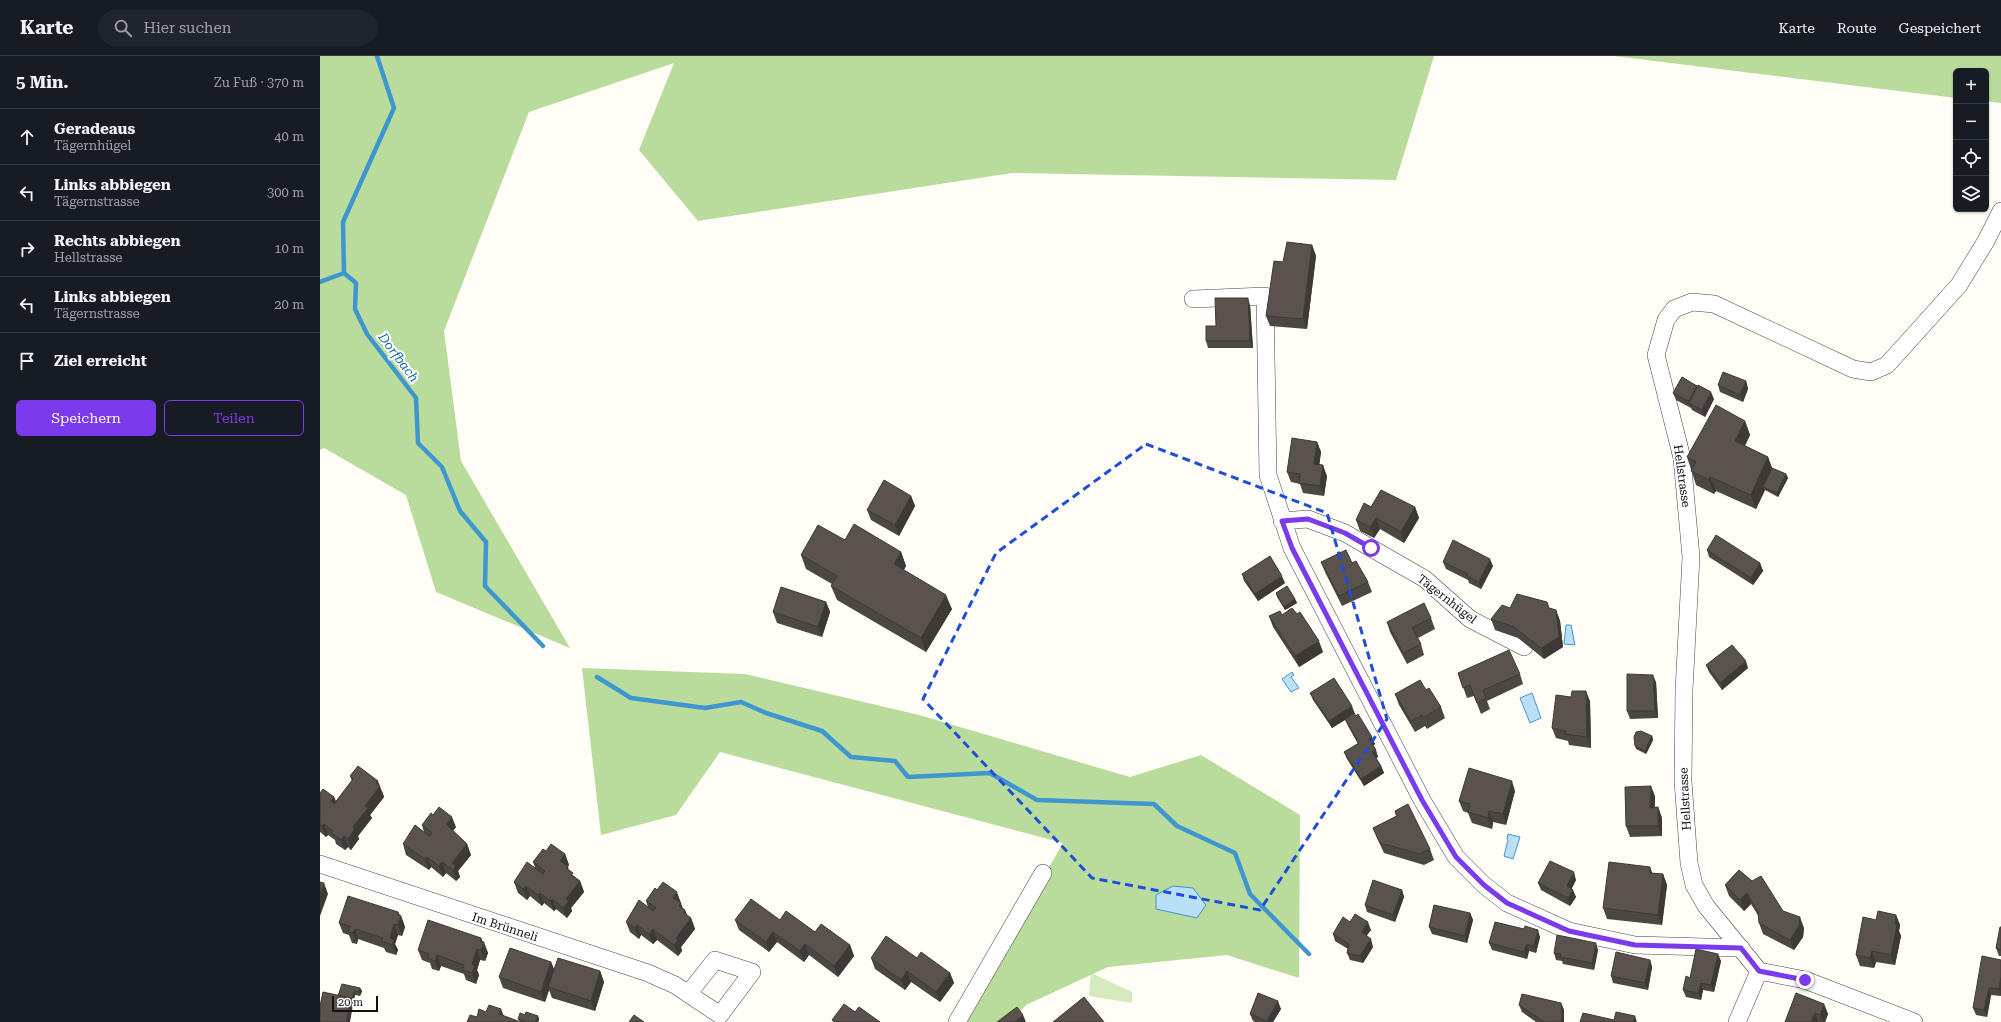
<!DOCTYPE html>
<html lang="de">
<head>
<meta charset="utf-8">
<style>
  body { margin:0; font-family:"Roboto Serif",serif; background:#20242c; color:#f1f3f6 }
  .controls { position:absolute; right:12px; top:12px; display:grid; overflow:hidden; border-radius:6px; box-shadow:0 1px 3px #0004 }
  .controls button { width:36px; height:36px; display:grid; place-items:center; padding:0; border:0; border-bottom:1px solid #363941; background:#171b24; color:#f1f3f6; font:20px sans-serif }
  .scale { position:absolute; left:12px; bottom:10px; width:46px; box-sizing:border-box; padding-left:4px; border:2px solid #111; border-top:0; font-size:11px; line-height:14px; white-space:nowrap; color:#111; -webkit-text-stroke:3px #fff; paint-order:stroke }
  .stop { position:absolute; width:12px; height:12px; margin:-9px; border:3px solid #7c3aed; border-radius:50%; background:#fff }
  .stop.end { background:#7c3aed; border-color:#fff; box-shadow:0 1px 4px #0008 }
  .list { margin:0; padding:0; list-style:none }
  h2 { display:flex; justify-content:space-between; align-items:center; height:52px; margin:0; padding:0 16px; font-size:17px }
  h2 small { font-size:13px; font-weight:400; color:#9ea1a6 }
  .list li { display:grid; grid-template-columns:26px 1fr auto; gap:12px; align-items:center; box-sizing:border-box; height:56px; padding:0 16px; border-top:1px solid #363941 }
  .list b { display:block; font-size:15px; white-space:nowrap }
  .list p { margin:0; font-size:13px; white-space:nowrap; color:#9ea1a6 }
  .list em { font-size:13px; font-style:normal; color:#9ea1a6 }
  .actions { display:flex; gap:8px; padding:12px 16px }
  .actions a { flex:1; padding:9px 0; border:1px solid #7c3aed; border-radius:6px; text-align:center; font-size:14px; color:#7c3aed }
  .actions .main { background:#7c3aed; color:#fff }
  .icon { flex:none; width:22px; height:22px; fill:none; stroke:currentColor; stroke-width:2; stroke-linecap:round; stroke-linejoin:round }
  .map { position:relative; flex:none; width:1681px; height:966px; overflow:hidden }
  header { display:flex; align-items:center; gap:24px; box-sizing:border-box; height:56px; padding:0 20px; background:#171b24; border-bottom:1px solid #363941 }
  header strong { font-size:19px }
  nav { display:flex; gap:22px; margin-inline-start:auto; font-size:14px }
  .search { width:280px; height:36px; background:#20242c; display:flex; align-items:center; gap:10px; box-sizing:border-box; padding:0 14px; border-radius:22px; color:#9ea1a6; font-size:15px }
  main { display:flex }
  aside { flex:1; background:#171b24 }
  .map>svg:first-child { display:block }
</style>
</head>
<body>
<header>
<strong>Karte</strong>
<div class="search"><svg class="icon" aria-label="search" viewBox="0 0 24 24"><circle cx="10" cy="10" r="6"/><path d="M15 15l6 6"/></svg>Hier suchen</div>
<nav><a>Karte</a><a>Route</a><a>Gespeichert</a></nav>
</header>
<main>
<aside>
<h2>5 Min.<small>Zu Fuß · 370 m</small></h2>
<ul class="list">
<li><svg class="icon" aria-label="ahead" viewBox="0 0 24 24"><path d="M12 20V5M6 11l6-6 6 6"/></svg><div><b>Geradeaus</b><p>Tägernhügel</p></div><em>40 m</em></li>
<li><svg class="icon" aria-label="left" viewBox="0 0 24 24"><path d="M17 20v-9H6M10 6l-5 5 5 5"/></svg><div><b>Links abbiegen</b><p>Tägernstrasse</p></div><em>300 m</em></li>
<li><svg class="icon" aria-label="right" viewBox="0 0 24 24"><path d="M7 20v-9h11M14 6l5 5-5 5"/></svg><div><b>Rechts abbiegen</b><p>Hellstrasse</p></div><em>10 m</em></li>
<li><svg class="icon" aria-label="left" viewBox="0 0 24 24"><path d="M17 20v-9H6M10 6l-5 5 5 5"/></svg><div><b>Links abbiegen</b><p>Tägernstrasse</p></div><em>20 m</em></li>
<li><svg class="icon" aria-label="arrive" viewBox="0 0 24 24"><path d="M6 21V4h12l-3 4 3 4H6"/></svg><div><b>Ziel erreicht</b></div></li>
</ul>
<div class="actions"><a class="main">Speichern</a><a>Teilen</a></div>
</aside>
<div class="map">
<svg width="1681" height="966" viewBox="0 0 1681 966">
  <rect width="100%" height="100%" fill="#fffdf5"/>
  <path fill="#d5ebbd" d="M771,917l41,19v11l-43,-7z"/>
  <path fill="#b9dc9c" d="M0,0h1114l-38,124 -384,-7 -314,48 -59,-71 35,-87 -145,49 -85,219 17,130 109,187 -134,-56 -30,-97 -82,-47 -4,2z
    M1294,0h387v47l-15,-2v-30h-30v27z
    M262,612l163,6 174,41 211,62 71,-22 99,60 -1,163 -72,-23 -119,12 -82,38 -15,17h-51l103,-179 -343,-91 -44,63 -75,20z"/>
  <path fill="#b9e0f7" stroke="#3f96cf" d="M1246,569h5l4,20 -11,-1z
    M972,616l2,3 -3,2 8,11 -8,4 -9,-13z
    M1212,637l9,25 -11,5 -10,-25z
    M1188,778l12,3 -7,22 -9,-3 4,-16 -1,-1z
    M853,830l20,2 13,17 -9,13 -41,-9v-14z"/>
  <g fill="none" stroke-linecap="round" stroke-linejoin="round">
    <path stroke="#3f96cf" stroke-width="4.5" d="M57,0l17,52 -51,114 1,51 12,10 -1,26 12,25 49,64 2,45 24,24 18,44 26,31 -1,44 58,60
      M0,226l24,-9
      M277,621l34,21 74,10 36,-6 25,11 56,18 29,26 44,4 13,16 82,-4 47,27 117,4 23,22 58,27 15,41 59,60"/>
    <defs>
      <path id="street" d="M873,243l72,-3 3,179 24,73 130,252 34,57 28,28 23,18 62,28 66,14 106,3
        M962,465l26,-2 37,14 80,46 45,40 54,28
        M0,808l328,109 27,12 45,30 32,-43 -37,-12 -26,33
        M1439,915l-53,-65 -12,-21 -5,-22 -6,-82 1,-91 7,-133 -9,-99 -26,-103 10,-35 8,-11 18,-7 22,2 139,65 18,3 16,-7 72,-80 27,-44 15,-30
        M1439,915l46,9 109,42
        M637,966l86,-149
        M1417,966l22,-51"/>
    </defs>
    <use href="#street" stroke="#444" stroke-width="18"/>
    <use href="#street" stroke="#fff" stroke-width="17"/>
  </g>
  <path fill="#4d4742" d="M992,189l4,11 -9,73 -37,-3 -4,-10 17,-54z
    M930,249l3,43h-45l-2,-7 10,-15z
    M1426,325l2,8 -5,13 -23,-10 -2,-7z
    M1377,331l17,12 -9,18 -13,-7 -1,-2 -15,-8 -3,-7z
    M1425,365l5,14 -5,11 23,11 4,11 14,6 2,4 -10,19 -13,-7 -9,19 -40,-18 -2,3 -18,-9 -9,-28z
    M997,386l4,10 -2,13 8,11 -3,20 -21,-3 -3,-9 -9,-2 -4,-10z
    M591,440l4,10 -16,30 -28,-16 -4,-10z
    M1095,451l4,11 -15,25 -24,-14 -6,9 -14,-7 -4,-11z
    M525,484l56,12 5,14 -2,4 48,39 -26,43 -89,-52 -6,-14 1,-2 -26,-15 -5,-14z
    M1387,494l53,13 3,8 -10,14 -44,-28z
    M1001,506l47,20 4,10 -30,14 -17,-34z
    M1123,506l50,4 -12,23 -12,-6 -1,-3 -22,-11z
    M922,518l43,9 -27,18 -14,-20z
    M956,537l19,6 2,4 -12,7 -8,-13z
    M506,546l4,10 -8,25 -45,-14 -4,-11z
    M1190,552h39l7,2 4,11 3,26 -19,12 -26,-21 -23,-8 -4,-11z
    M962,559l41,37 -24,15 -26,-40 -4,-11z
    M1111,562l4,11 -17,9 3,6 3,11 -17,9 -17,-32 -3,-10z
    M1386,609l42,3 -26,22 -13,-18z
    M1138,617l62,1 3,10 -36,17 3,8 -9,5 -7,-18 -7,2z
    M1336,626l2,36 -28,1 -3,-8z
    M1106,634l15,17 4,11 -18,11 -2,-3 -10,6 -16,-27 -4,-11z
    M990,637l45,21h-1l21,30 -2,1 5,12 -2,1 5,8 3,7 -20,13 -17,-27 -3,-7 14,-8 -10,-18 -3,-7 -13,9 -19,-28z
    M1270,645l1,47 -22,-3 -1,-4 -12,-3 -4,-10z
    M1332,680l1,4 -7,14 -10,-5 -1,-3z
    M30,720l32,15 2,6 -14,18 2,3 -14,18 1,3 -8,11 -3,-3 -3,3 -9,-6 -1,-4 -7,-5 -2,2 -6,-5v-39l14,4 2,4 16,-20z
    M1195,735l-9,34 -13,-3 -1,7 -20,-6 -4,-10 -5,-2 -4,-10z
    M1335,740v11h3l4,11v18l-32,1 -4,-11z
    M1075,755l35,38 4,11 -10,5 -40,-12 -7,-15 -4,-10 23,-12z
    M102,769l34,2 -3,4 14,13 4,11 -13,16 2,6 -4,4 -10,-8 -3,4 -12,-10 -2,3 -23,-15 -3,-11 21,-12z
    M226,795l19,3 4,11 -1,1 1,5 5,5 6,5 4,11 -13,16 1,3 -5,7 -11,-9 -2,2 -10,-8 -2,3 -12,-10 -3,4 -9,-7 -4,-11 21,-15 -2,-5z
    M1330,811l2,6 11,1 4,11 -5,40 -55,-6 -4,-11z
    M1419,814l44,41 21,17 -1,9 -9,13 -31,-16 -4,-11v-6l-8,-13 -7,7 -15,-15 -4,-11z
    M1256,824l-5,9 5,8 -6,9 -29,-16 -3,-7z
    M1082,834l2,7 -9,25 -28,-10 -2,-7z
    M326,845l35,2h-1l2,5 3,2 2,5 4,3 4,11 -14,18 1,4 -4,5 -21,-16 -4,4 -12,-9 -2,4 -9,-7 -4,-10 22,-15z
    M78,856l2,3 1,1 4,11 -3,9 -4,-1 -3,9 3,6 -2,5 -10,-3 -2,-4 -26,-9 -1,5 -5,-1 -3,-8 -6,-2 -4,-10z
    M1150,857l3,7 -6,23 -35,-9 -3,-7z
    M1576,859l4,10 -1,6 2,5 -6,29 -19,-3 -2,6 -14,-2 -4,-11 20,-35z
    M415,864h45l70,25 4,11 -16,21 -29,-22 -5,7 -27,-20 -8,10 -30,-22z
    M1030,866l21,8 -5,6 7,11 -10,16 -13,-3 -3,-7 1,-4 -13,-8 -2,-7z
    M1681,871v29h-2l-3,-8z
    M1204,873l16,8 -4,16 -7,-2 -2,8 -35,-9 -3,-7z
    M161,882l7,15 -3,8 -5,-1 -3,10 2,5 -3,9 -10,-4 -2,-6 -23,-8 -2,5 -7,-2 -2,-6 -8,-3 -4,-10z
    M1278,894l-4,20 -31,-6 -1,-3 -6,-1 -2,-7z
    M551,902h46l33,15 4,10 -14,19 -29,-20 -6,8 -30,-21z
    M1330,904l2,7 -4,23 -35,-7 -2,-7z
    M1681,904v36l-10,-1 -4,22 -11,-2 -3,-7z
    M1401,905l-7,31 -11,-2 -2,10 -15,-3 -3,-7 7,-12z
    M231,906l3,7 46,2 4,11 -9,29 -43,-13 -3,-8 -4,12 -42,-14 -4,-11z
    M40,932l2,3 -2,5 -5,-1 -2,8h-1l1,2 -15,-9z
    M1241,947l3,7v12h-28l-14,-10 -3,-7z
    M1504,948l4,10 -3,8h-40z
    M961,953l-8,13h-18l-2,-1 -3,-7z
    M218,960l1,4 -1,2h-19l-1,-3z"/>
  <path fill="#3f3936" d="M992,189l4,11 -9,73 -4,-10z
    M928,242l2,7 3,43 -3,-7z
    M1426,325l2,8 -5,13 -3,-7z
    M1377,330l3,7 -11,10v-2z
    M1391,336l3,7 -9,18 -3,-7z
    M1425,365l5,14 -10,20 -5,-14z
    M997,386l4,10 -3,23 -4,-11z
    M1448,401l5,14 -10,16 2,3 -9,19 -5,-14z
    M1003,409l4,11 -3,20 -4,-10z
    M1466,418l2,4 -10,19 -1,-4z
    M1390,421l6,14 -2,3 -5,-14z
    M591,440l4,10 -16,30 -4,-11z
    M1095,451l4,11 -15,25 -3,-11z
    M1056,462l4,11 -6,9 -4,-11z
    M581,496l5,14 -7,12 -5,-14z
    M1170,503l3,7 -12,23 -2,-7z
    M1440,507l3,8 -10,14 -2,-7z
    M962,520l3,7 -27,18 -3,-7z
    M626,539l6,14 -26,43 -5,-14z
    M975,543l2,4 -12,7 -1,-3z
    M506,546l4,10 -8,25 -4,-10z
    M1236,554l4,11 3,26 -19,12 -3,-11z
    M999,585l4,11 -24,15 -4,-11z
    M1426,605l2,7 -26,22 -2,-7z
    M1333,619l3,7 2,36 -3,-7z
    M1266,635l4,10 1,47 -4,-11z
    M1032,650l3,8 -23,14 -3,-7z
    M1332,680l1,4 -7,14 -1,-3z
    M1052,681l3,7 -4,3 -2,-8z
    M1056,694l2,7 -3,2 -3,-7z
    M1061,710l3,7 -20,13 -3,-7z
    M58,725l6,16 -14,18 2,3 -14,18 1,3 -8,11 -3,-11 5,-12 12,-21 11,-23z
    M1192,725l3,10 -9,34 -3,-11z
    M1331,730l4,10 -1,22 -4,-10z
    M14,741l4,11 -7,-7z
    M1338,751l4,11v18l-4,-10z
    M1169,755l4,11 -1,7 -4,-11z
    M132,761l4,10 -6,7 -4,-10z
    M4,768l4,11 -2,2 -4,-11z
    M24,780l4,11 -3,3 -4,-10z
    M147,788l4,11 -13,16 2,6 -4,4 -3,-11 -1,-7z
    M245,798l4,11 -5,6 -4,-10z
    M107,801l4,10 -2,3 -4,-11z
    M122,806l4,11 -3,4 -4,-11z
    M1330,811l4,11 -4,-5z
    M1254,816l2,8 -7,14 -2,-8z
    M1343,818l4,11 -5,40 -4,-10z
    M260,825l4,11 -13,16 1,3 -5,7 -4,-10 3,-9z
    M4,827l4,11 -8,22v-22z
    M206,830l4,10 -3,4 -4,-11z
    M1082,834l2,7 -9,25 -2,-7z
    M1253,834l3,7 -6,9 -2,-8z
    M357,836l4,11 -4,5 -4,-10z
    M220,837l4,10 -2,3 -4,-11z
    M1427,837l4,11 -7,7 -4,-11z
    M232,843l4,10 -2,2 -4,-10z
    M361,847l3,9 1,-2 4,11 -10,-15z
    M78,856l3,6v-2l4,11 -3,9 -4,-11z
    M1150,857l3,7 -6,23 -2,-7z
    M1576,859l4,10 -1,6 2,5 -6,29 -4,-10 4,-31z
    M1480,861l4,11 -1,9 -9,13 -4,-10z
    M371,862l4,11 -14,18 1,4 -4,5 -4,-11 2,-7z
    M1048,866l3,8 -7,9 -2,-7z
    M74,868l4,11 -3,9 3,6 -2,5 -6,-17z
    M317,869l4,10 -2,4 -4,-11z
    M35,873l3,10 -1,5 -4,-11z
    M333,873l4,11 -4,4 -4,-10z
    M1218,874l2,7 -4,16 -2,-7z
    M453,876l4,10 -8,10 -3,-10z
    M161,882l2,6 1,-2 4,11 -3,8 -4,-11 -1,-9z
    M1051,883l2,8 -10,16 -3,-7z
    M1276,887l2,7 -4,20 -2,-7z
    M485,888l4,11 -5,7 -4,-11z
    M1207,888l2,7 -2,8 -3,-7z
    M530,889l4,11 -16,21 -4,-11z
    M157,893l3,11 -3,10 2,5 -3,9 -4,-11v-9z
    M1552,895l4,11 -2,6 -4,-10z
    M1398,898l3,7 -7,31 -3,-7z
    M117,899l4,11 -2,5 -4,-10z
    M1330,904l2,7 -4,23 -3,-7z
    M231,906l4,10 -7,15 1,3 -4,12 -4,-10z
    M280,915l4,11 -9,29 -4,-10z
    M587,915l4,11 -6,8 -4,-10z
    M630,917l4,10 -14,19 -4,-10z
    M1681,921v18l-2,-6z
    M1381,927l2,7 -2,10 -3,-7z
    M40,932l2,3 -2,5 -1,-4z
    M1669,932l2,7 -4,22 -3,-7z
    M34,935l1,4 -2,8 -1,-4z
    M31,942l2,7 -3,17h-4z
    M958,945l3,8 -8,13h-5l-1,-1z
    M1241,947l3,7v12h-4z
    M1504,948l4,10 -3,8h-2l-3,-7z
    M181,953l4,10 -6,-5z
    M1495,957l3,9h-7z
    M703,959l3,7h-12z
    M218,960l1,4 -1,2h-3z
    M1315,960l2,6h-4z"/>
  <path fill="#5a524d" stroke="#3f3936" d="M967,186l25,3 -9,74 -37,-3 8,-55 9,1z
    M895,242h33l2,43h-44v-15h10z
    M1403,316l23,9 -6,14 -22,-10z
    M1362,321l15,9 -8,15 -16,-8z
    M1378,329l13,7 -9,18 -13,-7z
    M1396,349l29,16 -10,20 33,16 -17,38 -41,-18 -1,3 -18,-9 5,-9 -9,-5z
    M972,382l25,4 -3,22 9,1 -3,21 -21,-3 1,-9 -13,-2z
    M1452,412l14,6 -9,19 -14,-6z
    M564,424l27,16 -16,29 -28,-15z
    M1061,434l34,17 -14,25 -25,-14 -6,9 -14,-7 8,-17 7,4z
    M534,468l47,28 -7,12 52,31 -25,43 -90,-52 6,-10 -36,-21 17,-30 27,15z
    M1396,479l44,28 -9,15 -44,-28z
    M1133,484l37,19 -11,23 -12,-6 1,-2 -25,-12z
    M1026,494l6,13 4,-2 12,21 -29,14 -18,-34z
    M950,500l12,20 -27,18 -13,-20z
    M967,530l8,13 -11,8 -8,-14z
    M461,531l45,15 -8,25 -45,-15z
    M1197,538l30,8 2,6 7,2 3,27 -18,11 -27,-21 -23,-8 11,-14 8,3z
    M1104,547l7,15 -19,10 9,16 -18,9 -16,-31z
    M972,552l5,6 3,-2 19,29 -24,15 -26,-40 11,-5 2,4z
    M1412,589l14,16 -26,22 -14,-18z
    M1189,594l11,24 -37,16 3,8 -9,5 -7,-18 -7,3 -5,-15z
    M1307,618l26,1 2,36h-28z
    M1014,622l18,28 -23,15 -19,-28z
    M1100,624l6,10 3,-2 12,19 -18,11 -1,-3 -11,6 -16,-27z
    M1252,635h14l1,46 -22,-3 1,-3 -14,-3 4,-33 15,2z
    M1034,657l2,3 2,-2 14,23 -3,2 7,11 -4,2 9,14 -20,13 -17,-27 15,-9 -14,-24z
    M1321,675l11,5 -7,15 -10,-5 -1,-9 2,-5z
    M38,710l20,15 -2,2 4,3 -15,20 3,2 -15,19 2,2 -7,10 -4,-3 -3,4 -9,-7 1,-2 -9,-7 -2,2 -2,-1v-32l3,-4 11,8 -3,4 3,3 19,-25 -3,-3z
    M1149,712l43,13 -9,33 -14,-3 -1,7 -20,-6 2,-8 -11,-3z
    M1331,730l-1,22 8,-1v19h-32l-1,-39z
    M1088,748l22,45 -10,5 -40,-11 -7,-15 24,-12 -2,-5z
    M119,751l13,10 -6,7 21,20 -15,19 4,3 -3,4 -11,-8 -3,4 -12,-9 -2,2 -22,-15 12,-19 14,11 3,-3 -10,-8 9,-12 2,2z
    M231,788l14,10 -5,7 8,5 -2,2 7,5 -2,2 9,6 -14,18 3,2 -6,7 -11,-9 -2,2 -10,-8 -2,2 -12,-9 -3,3 -9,-7 13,-20 16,12 2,-3 -12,-9 10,-13 3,2z
    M1230,805l24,11 -7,14 6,4 -5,8 -30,-15z
    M1289,806l41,5v6l13,1 -5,41 -55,-7z
    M1419,814l13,11 9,-5 22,35 17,6 -1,9 -9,14 -31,-17 -1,-11 -11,-19 -7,7 -15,-15z
    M1053,824l29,10 -9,25 -28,-10z
    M0,826l4,1 -4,11z
    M343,826l14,10 -4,6 8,5 -2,3 6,4 -2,2 8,6 -15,20 2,2 -4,5 -21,-16 -4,5 -12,-9 -2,3 -9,-6 13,-22 14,11 3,-3 -10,-7 9,-13 2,2z
    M28,840l50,16v3l3,1 -3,9 -4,-1 -4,14 4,2 -2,5 -10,-4 1,-3 -28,-9 -2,4 -5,-1 2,-6 -11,-3z
    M431,843l29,21 6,-9 29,21 6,-8 29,21 -16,21 -29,-22 -5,7 -27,-19 -7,10 -31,-22z
    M1114,849l36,8 -5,23 -36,-9z
    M1558,855l18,4 -1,9 2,1 -6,30 -19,-4 -2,7 -14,-3 7,-38 13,3z
    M1035,858l13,8 -6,10 9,7 -11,17 -13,-3 2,-9 -16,-10 10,-17 7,5z
    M108,864l53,18 -1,3 4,1 -3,8 -4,-1 -5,15 3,1 -3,8 -10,-3 2,-5 -27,-10 -2,6 -7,-3 1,-4 -11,-4z
    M1175,866l29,7 1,-3 13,4 -4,16 -7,-2 -3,8 -35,-9z
    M1680,871h1v23l-5,-2z
    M1237,879l39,8 -4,20 -32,-6 1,-3 -7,-1z
    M566,880l31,22 4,-6 29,21 -14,19 -29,-21 -6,9 -30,-22z
    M190,892l41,14 -10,30 -42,-15z
    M1376,893l22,5 -7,31 -10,-2 -3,10 -15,-3 3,-14 4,2z
    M1296,896l34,8 -5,23 -34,-7z
    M1662,900l19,4v17l-2,12 -10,-1 -5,22 -11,-2z
    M238,902l42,13 -9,30 -43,-14z
    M22,928l18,4 -1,4 -5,-1 -2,8h-2l1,-1 -13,-2z
    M3,936l28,6 -5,24h-26v-16z
    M938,937l20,8 -11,20 -17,-7z
    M1476,937l28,11 -4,11 -5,-2 -4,9h-26z
    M1202,938l39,9 1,16 -2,3h-16l-25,-17z
    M764,941l20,25h-51z
    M524,948l11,8 4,-5 21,15h-46l-2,-2z
    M169,949l12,4 -2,5 19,7v1h-51l3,-7 7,2 2,-8 7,3z
    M697,951l6,8 -9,7h-17z
    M206,956l12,4 -3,6h-9l-8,-3 2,-6 5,2z
    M1296,956l19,4 -2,6h-53l3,-9 31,7z
    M314,959l10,7h-15z"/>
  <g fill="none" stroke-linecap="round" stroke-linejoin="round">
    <path stroke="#7c3aed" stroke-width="5" d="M1051,492l-26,-15 -37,-14 -26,2 10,27 130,252 34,57 28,28 23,18 62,28 66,14 106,3 18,23 46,9"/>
  </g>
  <path fill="none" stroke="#1d4ed8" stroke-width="3" stroke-dasharray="8 5" stroke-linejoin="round" d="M826,388l181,69 60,206 -127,191 -168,-32 -169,-179 73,-146z"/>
  <g text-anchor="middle" stroke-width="4" stroke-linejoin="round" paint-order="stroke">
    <g font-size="12" fill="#111" stroke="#fff">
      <text transform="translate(1362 420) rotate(82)" y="4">Hellstrasse</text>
      <text transform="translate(1127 543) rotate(38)" y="4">Tägernhügel</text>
      <text transform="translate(1365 743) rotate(-93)" y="4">Hellstrasse</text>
      <text transform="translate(185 871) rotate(18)" y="4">Im Brünneli</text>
    </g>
    <g font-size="13" font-style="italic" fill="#1768a6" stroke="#fff">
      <text transform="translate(79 301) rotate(53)" y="5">Dorfbach</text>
    </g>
  </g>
</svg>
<div class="controls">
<button>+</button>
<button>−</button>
<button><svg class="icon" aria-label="locate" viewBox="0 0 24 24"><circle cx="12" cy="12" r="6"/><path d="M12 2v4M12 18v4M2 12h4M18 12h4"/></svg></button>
<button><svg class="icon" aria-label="layers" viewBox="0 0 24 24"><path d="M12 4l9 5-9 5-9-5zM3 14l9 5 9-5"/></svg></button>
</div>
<div class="scale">20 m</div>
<div class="stop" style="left:1051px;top:492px"></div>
<div class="stop end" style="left:1485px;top:924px"></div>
</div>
</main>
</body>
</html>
